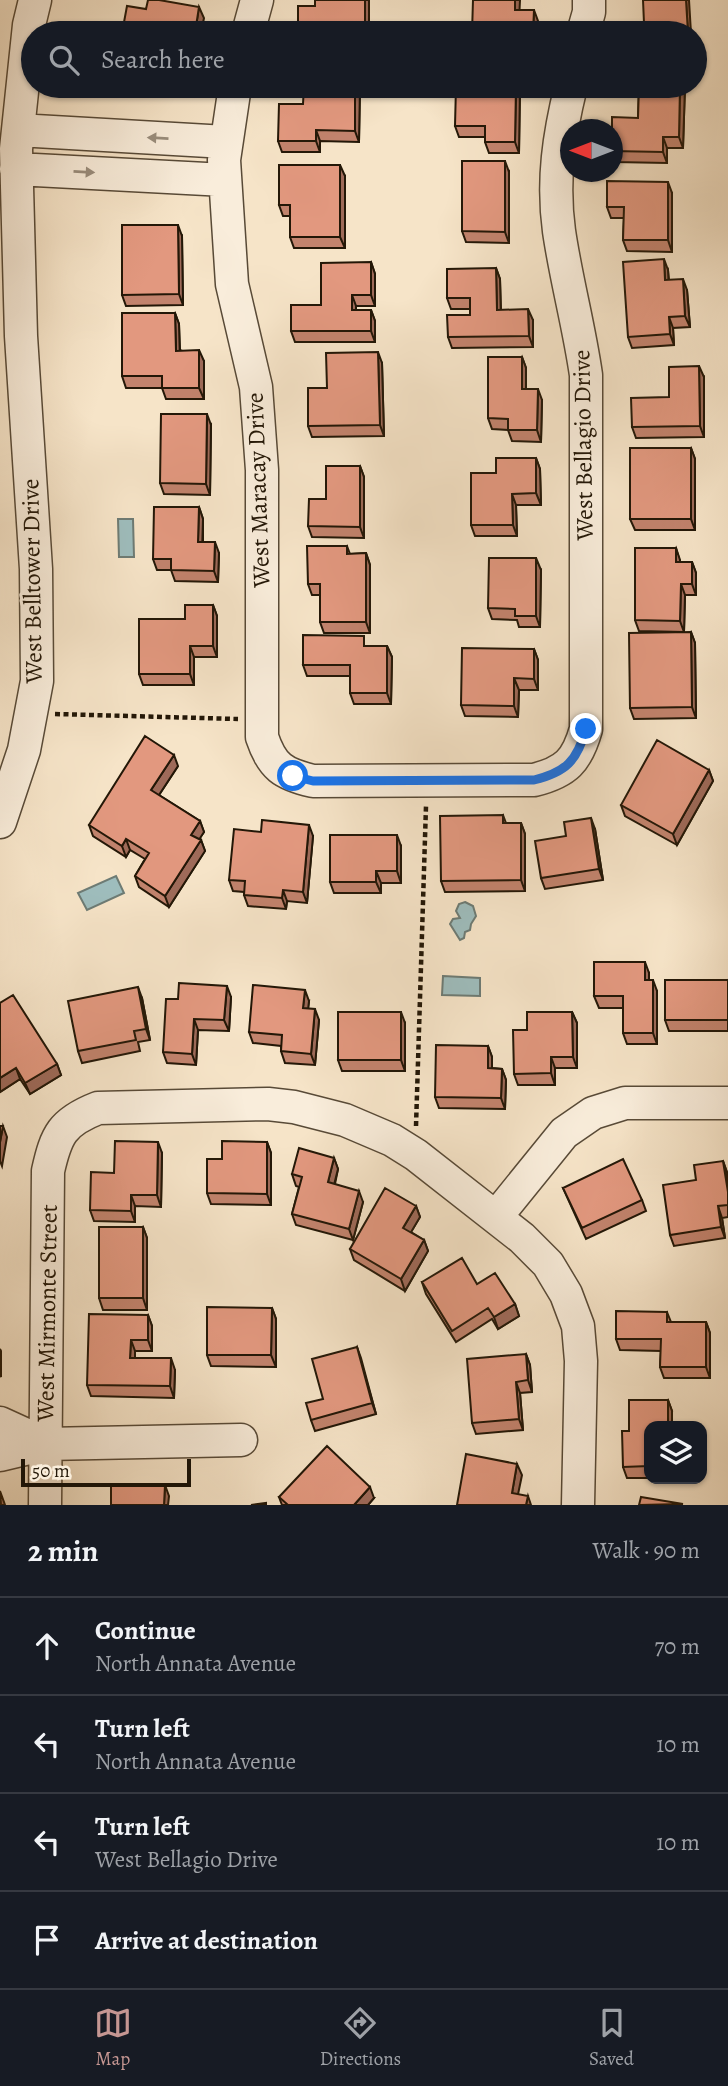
<!DOCTYPE html>
<html lang="en">
<head>
<meta charset="utf-8">
<style>
  body { margin:0; font-family:Alegreya,serif; background:#242831; color:#f1f3f6 }
  .controls { position:absolute; right:21px; bottom:21px; display:grid; overflow:hidden; border-radius:14px; box-shadow:0 2px 5px #0004 }
  .controls button { width:63px; height:63px; display:grid; place-items:center; padding:0; border:0; border-bottom:2px solid #363941; background:#171b24; color:#f1f3f6; font:35px sans-serif }
  .compass { position:absolute; left:560px; top:119px; width:63px; height:63px; border-radius:50%; background:#171b24; box-shadow:0 2px 5px #0004; rotate:270deg }
  .scale { position:absolute; left:21px; bottom:18px; width:170px; box-sizing:border-box; padding-left:7px; border:4px solid #231707; border-top:0; font-size:19px; line-height:24px; white-space:nowrap; color:#231707; -webkit-text-stroke:5px #f9eddb; paint-order:stroke }
  .stop { position:absolute; width:21px; height:21px; margin:-16px; border:5px solid #1a73e8; border-radius:50%; background:#fff }
  .stop.end { background:#1a73e8; border-color:#fff; box-shadow:0 2px 7px #0008 }
  .list { margin:0; padding:0; list-style:none }
  h2 { display:flex; justify-content:space-between; align-items:center; height:91px; margin:0; padding:0 28px; font-size:30px }
  h2 small { font-size:23px; font-weight:400; color:#9ea1a6 }
  .list li { display:grid; grid-template-columns:46px 1fr auto; gap:21px; align-items:center; box-sizing:border-box; height:98px; padding:0 28px; border-top:2px solid #363941 }
  .list b { display:block; font-size:26px; white-space:nowrap }
  .list p { margin:0; font-size:23px; white-space:nowrap; color:#9ea1a6 }
  .list em { font-size:23px; font-style:normal; color:#9ea1a6 }
  .icon { flex:none; width:38px; height:38px; fill:none; stroke:currentColor; stroke-width:2; stroke-linecap:round; stroke-linejoin:round }
  .map { position:relative; flex:none; width:728px; height:1505px; overflow:hidden }
  .search { position:absolute; background:#171b24; box-shadow:0 2px 5px #0004; left:21px; right:21px; top:21px; height:77px; display:flex; align-items:center; gap:18px; box-sizing:border-box; padding:0 24px; border-radius:38px; color:#9ea1a6; font-size:26px }
  .sheet { height:483px; background:#171b24 }
  nav { display:flex; justify-content:space-around; align-items:center; box-sizing:border-box; height:98px; border-top:2px solid #363941; background:#171b24; font-size:19px; color:#9ea1a6 }
  nav a { display:grid; justify-items:center; gap:4px }
  nav .on { color:#c59692 }
  .map>svg:first-child { display:block }
</style>
</head>
<body>
<div class="map">
<svg width="728" height="1505" viewBox="0 0 728 1505">
  <rect width="100%" height="100%" fill="#f6e4c8"/>
  <filter id="stains"><feTurbulence type="fractalNoise" baseFrequency=".00286" numOctaves="4"/><feColorMatrix values="0 0 0 0 .2 0 0 0 0 .09 0 0 0 0 .02 0 0 0 .5 -.17"/></filter>
  <radialGradient id="worn" r=".72"><stop offset=".6" stop-color="#630" stop-opacity="0"/><stop offset="1" stop-color="#630" stop-opacity=".3"/></radialGradient>
  <path fill="#9ebdbd" stroke="#6d7b74" stroke-width="2" d="M118,519h15l1,38h-15z
    M116,876l8,17 -37,17 -9,-17z
    M465,902l8,4 3,10 -5,8 -1,6 -5,2 -1,6 -4,2 -10,-16 3,-5 7,-1 -4,-7 3,-7z
    M443,976l37,2v18l-38,-1z"/>
  <g fill="none" stroke-linecap="round" stroke-linejoin="round">
    <defs>
      <path id="minor" d="M248,33l9,-33
        M583,33l6,-21v-12
        M235,86l-11,74 8,124 24,103 6,83v267c10,30 21,37 51,44l221,-1c32,-8 43,-19 52,-51v-354c-7,-49 -20,-96 -27,-144 -7,-51 0,-96 12,-145
        M18,130l208,12
        M16,169l209,11
        M0,822l24,-72 13,-69 -1,-112 -15,-233 -5,-187 13,-124 6,-25
        M496,1217l68,-84 29,-20 32,-10h103
        M0,1423l46,21
        M0,1455l46,-11 195,-4
        M45,1505l3,-334c8,-36 14,-49 50,-63l170,-4 26,3 51,13 47,20 24,15 106,83 26,26 18,30 12,32 3,35 -3,144"/>
    </defs>
    <use href="#minor" stroke="#584a37" stroke-width="35"/>
    <path stroke="#231707" stroke-width="4.5" stroke-dasharray="5 3.5" stroke-linecap="butt" d="M55,714l183,5
      M416,1126l10,-320"/>
    <use href="#minor" stroke="#f9eddb" stroke-width="32"/>
  </g>
  <path fill="#c2836d" stroke="#231707" stroke-width="2" d="M360,86l-1,56 -39,-1v11h-38l-4,-11 25,-37z
    M520,86l-1,67h-30l-4,-11v-5h-26l-4,-11z
    M639,86h46l-2,62h-16v15l-53,-1 -2,-5v-27l26,-12z
    M509,172v71l-43,-1 -4,-11z
    M345,176v72h-51l-4,-11v-21h-7l-4,-11z
    M672,193v59l-45,-1 -4,-11 1,-22h-13l-4,-11z
    M182,236l1,69 -57,1 -4,-11z
    M371,262l4,12v32h-19v4h15l4,11v21h-80l-4,-11 30,-26z
    M496,268l4,11 1,31 32,10v27l-81,1 -4,-11 22,-22v-6h-19l-4,-11z
    M668,270l1,10 18,10 3,37 -17,1 1,17 -42,3 -4,-11z
    M175,313l4,11 1,26 24,11v38h-38l-4,-11h-36l-4,-12z
    M522,357l4,11v21l16,11 -1,42 -29,-1 -4,-11 -16,-1 -4,-11z
    M382,363l2,73 -72,1 -4,-11 19,-38z
    M704,377v60l-68,1 -4,-11z
    M211,425l-1,70 -46,-1 -4,-11z
    M691,448l4,11v71h-60l-5,-11z
    M536,458l4,11 1,36h-25l1,31h-42l-4,-11 25,-52z
    M360,466l4,11v61l-52,-1 -4,-11 18,-27z
    M199,507l4,12v23l16,11 -1,29 -43,-1 -4,-11h-14l-4,-11z
    M347,546l3,8 16,-1 4,12v68h-46l-4,-11v-27h-8l-4,-11z
    M676,548l4,14h12l4,11v22h-11l-1,37 -45,-1 -4,-11z
    M541,570l-1,57h-21l-2,-7 -25,-1 -4,-11z
    M213,605l4,11v41h-23v28h-51l-4,-11 46,-55z
    M691,632l4,11 1,75 -62,1 -4,-11z
    M368,646h19l5,11 -1,47h-37l-4,-11v-17h-43l-4,-11z
    M534,649l4,11v30h-19l-1,27 -53,-1 -4,-11z
    M178,766l-19,29 41,26 4,11 -5,7 2,1 4,11 -36,56 -30,-20 -4,-11 10,-17 -15,-9 -4,7 -33,-21 -4,-11z
    M709,770l4,11 -36,64 -52,-29 -4,-11z
    M503,815l3,8h15l4,11v57l-80,1 -4,-11z
    M595,829l8,51 -58,9 -4,-11 25,-42z
    M261,832l52,4 -6,67 -20,-2 -1,8 -38,-3 -4,-11v-3l-11,-1 -4,-11z
    M401,846v37h-20v10h-47l-4,-11z
    M649,973v7l8,11v53h-30l-4,-11v-25h-24l-5,-12z
    M728,980v51h-59l-4,-11z
    M231,997l-2,34 -31,-1 -2,35 -29,-2 -4,-11 15,-53z
    M142,998l8,42 -12,2 2,9 -58,12 -4,-12z
    M309,1001l-1,7 11,12 -4,45 -30,-2 -4,-12v-5l-28,-3 -4,-11z
    M0,1003l57,61 4,11 -31,19 -10,-15 -20,13z
    M572,1012l5,11v45h-22v17h-37l-4,-11 13,-44z
    M405,1023v48h-63l-4,-11z
    M488,1046l4,11v11l10,1 4,11 -1,29 -66,-1 -4,-11z
    M267,1142l4,11v52l-60,-1 -4,-11 15,-34z
    M162,1153l-1,54 -26,-1v16l-41,-1 -4,-11 24,-37z
    M334,1158l4,11 -3,15 28,18 -10,38 -57,-15 -4,-11 7,-27 -3,-1 -4,-12z
    M723,1161l5,15v41l-6,1 3,20 -51,8 -4,-11 26,-55z
    M563,1188l79,12 4,11 -60,28z
    M416,1206l4,11 -9,15 13,8 4,11 -23,40 -51,-31 -4,-11z
    M143,1227l4,11v72h-44l-4,-12z
    M422,1282l55,2 38,20 4,12 -21,13 -6,-10 -36,23 -30,-48z
    M272,1308l4,11v48l-65,-1 -4,-11z
    M667,1312l4,10h35l4,11v45h-46l-4,-11 1,-16 -41,-1 -4,-11z
    M148,1315l4,11v25h-17v7l40,12 -1,28 -83,-2 -4,-11z
    M357,1347l19,67 -61,17 -4,-11 12,-21z
    M526,1354l4,11 2,27 -12,1 3,37 -47,4 -4,-11z
    M668,1400l4,11 -23,15v52h-22l-4,-11 6,-36z
    M279,1497l95,1 -6,7h-86z"/>
  <path fill="#9e6a59" stroke="#231707" stroke-width="2" d="M365,0h4v33h-4z
    M515,0h5l-1,21 -4,-11z
    M686,0h3l2,33h-3z
    M199,7l5,11 -3,15h-6z
    M534,10l4,11v12h-5z
    M355,86h5l-1,56 -4,-11z
    M516,86h4l-1,67 -4,-11z
    M680,86h5l-2,62 -4,-11z
    M316,130l4,11v11l-4,-11z
    M663,137l4,11v15l-4,-11z
    M505,161l4,11v71l-4,-11z
    M340,165l5,11v72l-5,-11z
    M668,182l4,11v59l-4,-12z
    M178,225l4,11 1,69 -4,-11z
    M664,259l4,11 1,21 -4,-11z
    M371,262l4,12v32l-4,-11z
    M496,268l4,11 1,42 -4,-11z
    M683,279l4,11 3,37 -5,-11z
    M352,295l4,11v15l-4,-11z
    M528,309l5,11v27l-4,-11z
    M371,310l4,11v21l-4,-11z
    M175,313l4,11 1,38 -4,-11z
    M669,317l4,11 1,17 -4,-11z
    M199,350l5,11v38l-5,-11z
    M378,352l4,11 2,73 -4,-11z
    M522,357l4,11v32l-4,-11z
    M699,366l5,11v60l-4,-11z
    M538,389l4,11 -1,42 -4,-12z
    M207,414l4,11 -1,70 -4,-11z
    M691,448l4,11v71l-4,-11z
    M536,458l4,11 1,36 -5,-12z
    M360,466l4,11v61l-4,-11z
    M512,494l4,11 1,31 -4,-11z
    M199,507l4,12 -1,34 -4,-11z
    M215,542l4,11 -1,29 -4,-11z
    M676,548l4,12v13l-4,-11z
    M366,553l4,12v68l-4,-11z
    M536,558l5,12 -1,57 -4,-11z
    M692,562l4,11v22l-4,-11z
    M681,584l4,11 -1,37 -4,-11z
    M213,605l4,11v41l-4,-11z
    M691,632l4,11 1,75 -4,-11z
    M190,646l4,11v28l-4,-11z
    M387,646l5,11 -1,47 -4,-11z
    M534,649l4,11v30l-4,-11z
    M514,678l5,12 -1,27 -4,-11z
    M174,755l4,11 -23,35 -4,-11z
    M709,770l4,11 -36,64 -4,-11z
    M591,818l4,11 8,51 -4,-11z
    M200,821l4,11 -9,14 -4,-11z
    M521,823l4,11v57l-4,-11z
    M309,825l4,11 -6,67 -4,-11z
    M397,835l4,11v37l-4,-12z
    M126,839l4,11 -4,7 -4,-11z
    M201,840l4,11 -36,56 -4,-11z
    M376,871l5,12v10l-5,-11z
    M283,890l4,11 -1,8 -4,-11z
    M645,962l4,11v18l-4,-11z
    M653,980l4,11v53l-4,-11z
    M227,986l4,11 -2,34 -5,-11z
    M138,987l4,11 8,42 -4,-11z
    M305,990l4,11 -2,18 -4,-11z
    M315,1009l4,11 -4,45 -4,-11z
    M401,1012l4,11v48l-4,-11z
    M572,1012l5,11v45l-4,-11z
    M194,1019l4,11 -2,35 -4,-11z
    M488,1046l4,11v22l-4,-11z
    M551,1057l4,11v17l-4,-12z
    M57,1064l4,11 -31,19 -5,-11z
    M16,1068l4,11 -20,13v-14z
    M502,1069l4,11 -1,29 -4,-11z
    M3,1126l4,11 -5,29 -2,-5v-19z
    M158,1142l4,11 -1,54 -4,-12z
    M267,1142l4,11v52l-4,-11z
    M334,1158l4,11 -6,24 -4,-11z
    M723,1161l4,11 1,20z
    M359,1191l4,11 -10,38 -4,-11z
    M131,1195l4,11v16l-4,-11z
    M416,1206l4,11 -13,22 -4,-11z
    M718,1206l4,12 3,20 -4,-11z
    M143,1227l4,11v72l-4,-12z
    M424,1240l4,11 -23,40 -4,-12z
    M515,1304l4,12 -21,13 -4,-12z
    M272,1308l4,11v48l-5,-12z
    M148,1315l4,11v25l-4,-11z
    M706,1322l4,11v45l-4,-11z
    M131,1340l4,11v18l-5,-11z
    M357,1347l4,11 15,56 -4,-11z
    M0,1349l1,2v26l-1,-2z
    M526,1354l4,11 2,27 -4,-12z
    M171,1358l4,12 -1,28 -4,-12z
    M516,1382l4,11 3,37 -4,-11z
    M668,1400l4,11v15h-4z
    M517,1464l5,11 -6,29 -4,-11z
    M165,1485l4,11 -1,9h-4z
    M370,1487l4,11 -6,7h-14z
    M0,1491l4,11 1,3h-4z
    M528,1496l3,9h-5z"/>
  <path fill="#e2987f" stroke="#231707" stroke-width="2" d="M148,0h11l40,7 -4,26h-73l5,-27 19,3z
    M315,0h50v33h-67v-27h17z
    M473,0h42v10h19l-1,23h-61z
    M643,0h43l2,33h-60l-1,-9 17,-1z
    M304,86h51v45l-39,-1v11h-38l1,-37h24z
    M456,86h60l-1,56h-30v-16h-30z
    M639,86h41l-1,51h-16v15l-51,-1v-34l26,1z
    M462,161h43v71l-43,-1z
    M279,165h61v72h-50v-32h-11z
    M607,181l61,1v58h-45l1,-33h-17z
    M122,225h56l1,69 -57,1z
    M664,259l1,21 18,-1 2,37 -16,1 1,17 -42,3 -5,-75z
    M371,262v33h-19v15h19v21h-80v-26h30v-42z
    M496,268l1,42 31,-1 1,27 -81,1 -1,-22h23v-17h-23v-29z
    M122,313h53l1,38 23,-1v38h-37v-12h-40z
    M378,352l2,73 -72,1v-38h19l-1,-35z
    M488,357h34v32h16l-1,41h-29v-11l-20,-1z
    M699,366l1,60 -68,1 -1,-29 38,-1v-30z
    M161,414h46l-1,70 -46,-1z
    M630,448h61v71h-61z
    M496,458h40v35l-24,1 1,31h-42v-52h25z
    M326,466h34v61l-52,-1 1,-27h17z
    M154,507h45l-1,35h17l-1,29 -43,-1v-11h-18z
    M307,546h40v8l19,-1v69h-46v-38h-12z
    M635,548h41v14h16v22h-11l-1,37 -45,-1z
    M489,558h47v58h-21v-7l-27,-1z
    M185,605h28v41h-23v28h-51v-55h46z
    M691,632l1,75 -62,1 -1,-75z
    M303,635l61,1v10h23v47h-37v-28h-47z
    M462,648l72,1v30l-20,-1v28l-53,-1z
    M145,736l29,19 -23,35 49,31 -9,14 10,5 -36,56 -30,-20 14,-23 -23,-14 -4,7 -33,-21z
    M657,740l52,30 -36,64 -52,-29z
    M503,815v8h18v57l-80,1 -1,-65z
    M591,818l8,51 -58,9 -6,-37 31,-5 -2,-14z
    M262,820l47,5 -6,67 -20,-2 -1,8 -38,-3 1,-14 -16,-1 5,-51 27,3z
    M330,835h67v36h-21v11h-46z
    M594,962h51v18h8v53h-30v-37h-29z
    M665,980h63v40h-63z
    M179,983l48,3 -3,34 -30,-1 -2,35 -29,-2 3,-53h12z
    M253,985l52,5 -2,18 12,1 -4,45 -30,-3 1,-16 -33,-3z
    M138,987l8,42 -12,2 2,9 -58,11 -10,-50z
    M13,995l44,69 -32,19 -9,-15 -16,10v-75z
    M338,1012h63v48h-63z
    M527,1012h45l1,45h-22v16l-37,1 -1,-44h14z
    M436,1045l52,1v22l14,1 -1,29 -66,-1z
    M0,1126h3l-3,16z
    M115,1141l43,1 -1,53h-26v16l-41,-1 1,-38 23,1z
    M222,1141l45,1v52l-60,-1v-34h15z
    M299,1148l35,10 -6,24 31,9 -10,38 -57,-15 10,-37 -10,-3z
    M623,1159l19,41 -60,28 -19,-40z
    M723,1161l5,31v13l-10,1 3,21 -51,8 -7,-50 33,-5 -2,-15z
    M385,1188l31,18 -13,22 21,12 -23,39 -51,-30z
    M99,1227h44v71h-44z
    M462,1258l15,26 18,-11 20,31 -21,13 -6,-9 -36,23 -30,-49z
    M207,1307l65,1 -1,47h-64z
    M616,1311l51,1v10h39v45h-46l1,-28h-45z
    M89,1314l59,1v25h-17l-1,18h41l-1,28 -83,-1z
    M357,1347l15,56 -61,17 -5,-17 17,-4 -11,-40z
    M526,1354l2,26 -12,2 3,37 -47,4 -5,-64z
    M629,1400h39v26h-19v40l-26,1 -1,-36h7z
    M327,1446l43,41 -16,18h-66l-9,-8z
    M466,1454l51,10 -5,29 16,3 -2,9h-69z
    M111,1484l54,1 -1,20h-53z
    M641,1497l42,7 -44,1z
    M266,1503v2h-15z"/>
  <defs><path id="oneway-solid" d="M-6-.8H1V-3.2L6.5 0L1 3.2V.8H-6Z" transform="scale(1.75)"/></defs>
  <g fill="#998d7c">
    <use href="#oneway-solid" transform="translate(158 138) rotate(-177)"/>
    <use href="#oneway-solid" transform="translate(84 172) rotate(3)"/>
  </g>
  <g fill="none" stroke-linecap="round" stroke-linejoin="round">
    <path stroke="#1a73e8" stroke-width="9" d="M293,776l20,5 221,-1c32,-8 43,-19 52,-51"/>
  </g>
  <g text-anchor="middle" stroke-width="6" stroke-linejoin="round" paint-order="stroke">
    <g font-size="24" fill="#231707" stroke="#f9eddb">
      <text transform="translate(583 445) rotate(-91)" y="8">West Bellagio Drive</text>
      <text transform="translate(258 490) rotate(-92)" y="8">West Maracay Drive</text>
      <text transform="translate(32 581) rotate(-91)" y="8">West Belltower Drive</text>
      <text transform="translate(47 1313) rotate(-89)" y="8">West Mirmonte Street</text>
    </g>
  </g>
  <rect width="100%" height="100%" filter="url(#stains)"/>
  <rect width="100%" height="100%" fill="url(#worn)"/>
</svg>
<div class="controls">
<button><svg class="icon" aria-label="layers" viewBox="0 0 24 24"><path d="M12 4l9 5-9 5-9-5zM3 14l9 5 9-5"/></svg></button>
</div>
<svg class="compass" viewBox="-18 -18 36 36"><path d="M0-13l5 13h-10z" fill="#e53935"/><path d="M0 13l5-13h-10z" fill="#9ea1a6"/></svg>
<div class="scale">50 m</div>
<div class="stop" style="left:293px;top:776px"></div>
<div class="stop end" style="left:586px;top:729px"></div>
<div class="search"><svg class="icon" aria-label="search" viewBox="0 0 24 24"><circle cx="10" cy="10" r="6"/><path d="M15 15l6 6"/></svg>Search here</div>
</div>
<section class="sheet">
<h2>2 min<small>Walk · 90 m</small></h2>
<ul class="list">
<li><svg class="icon" aria-label="ahead" viewBox="0 0 24 24"><path d="M12 20V5M6 11l6-6 6 6"/></svg><div><b>Continue</b><p>North Annata Avenue</p></div><em>70 m</em></li>
<li><svg class="icon" aria-label="left" viewBox="0 0 24 24"><path d="M17 20v-9H6M10 6l-5 5 5 5"/></svg><div><b>Turn left</b><p>North Annata Avenue</p></div><em>10 m</em></li>
<li><svg class="icon" aria-label="left" viewBox="0 0 24 24"><path d="M17 20v-9H6M10 6l-5 5 5 5"/></svg><div><b>Turn left</b><p>West Bellagio Drive</p></div><em>10 m</em></li>
<li><svg class="icon" aria-label="arrive" viewBox="0 0 24 24"><path d="M6 21V4h12l-3 4 3 4H6"/></svg><div><b>Arrive at destination</b></div></li>
</ul>
</section>
<nav>
<a class="on"><svg class="icon" aria-label="map" viewBox="0 0 24 24"><path d="M3 6l6-2 6 2 6-2v14l-6 2-6-2-6 2zM9 4v14M15 6v14"/></svg>Map</a>
<a><svg class="icon" aria-label="directions" viewBox="0 0 24 24"><path d="M12 3l9 9-9 9-9-9zM9 14v-3h6M13 9l2 2-2 2"/></svg>Directions</a>
<a><svg class="icon" aria-label="saved" viewBox="0 0 24 24"><path d="M7 4h10v16l-5-4-5 4z"/></svg>Saved</a>
</nav>
</body>
</html>
